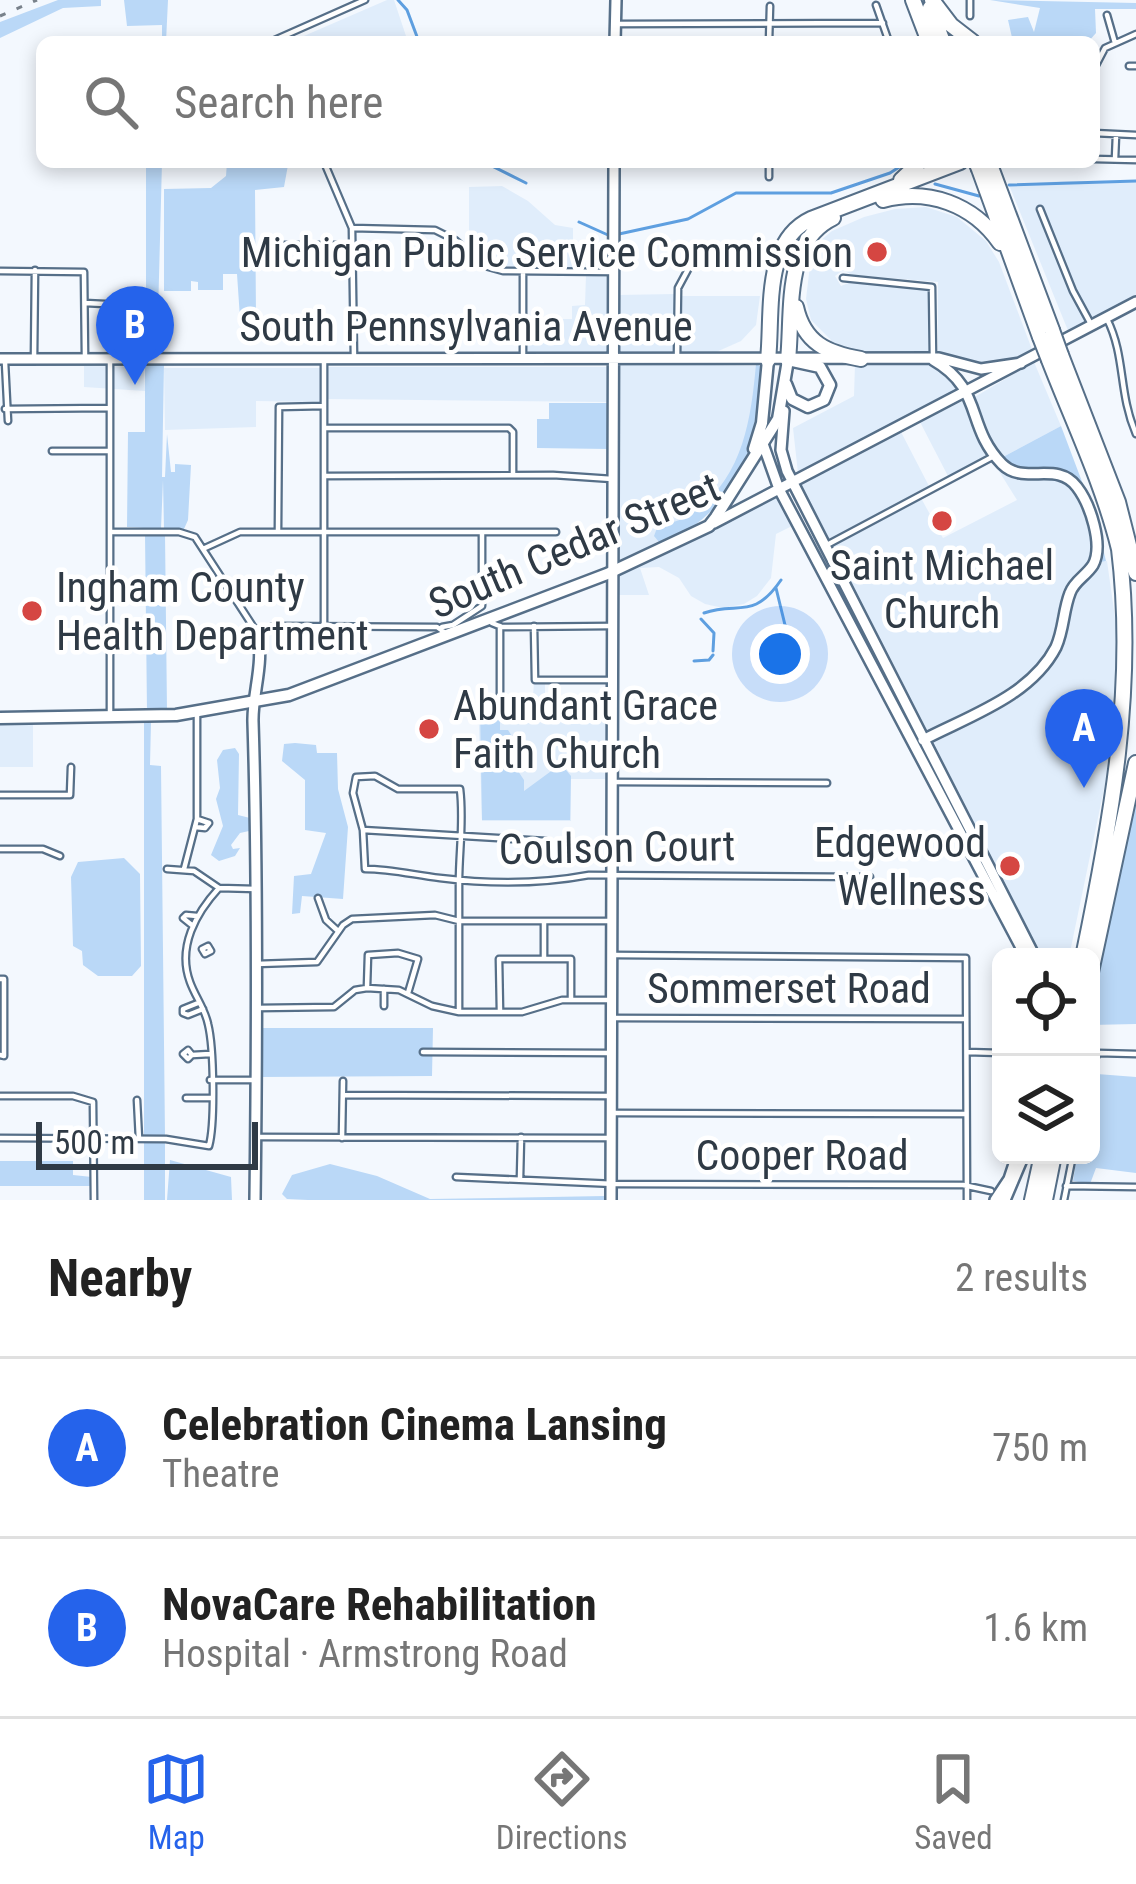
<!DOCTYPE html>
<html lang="en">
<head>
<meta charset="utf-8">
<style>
  body { margin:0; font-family:"Roboto Condensed",sans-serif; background:#f6f6f6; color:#222 }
  .controls { position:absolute; right:36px; bottom:36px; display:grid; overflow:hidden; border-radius:18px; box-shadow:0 6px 18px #0003 }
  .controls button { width:108px; height:108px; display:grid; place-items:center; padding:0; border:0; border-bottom:3px solid #e0e0e0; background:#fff; color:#222; font:60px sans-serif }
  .scale { position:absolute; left:36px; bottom:30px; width:222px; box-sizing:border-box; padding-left:12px; border:6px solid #2f3a45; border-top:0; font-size:33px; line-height:42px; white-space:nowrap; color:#2f3a45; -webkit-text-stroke:9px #fff; paint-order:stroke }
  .you { position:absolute; left:780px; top:654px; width:42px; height:42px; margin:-30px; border:9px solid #fff; border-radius:50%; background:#1a73e8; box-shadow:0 0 0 18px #1a73e833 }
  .badge { display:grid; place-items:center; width:78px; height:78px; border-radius:50%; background:#2563eb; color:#fff; font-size:39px; font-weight:700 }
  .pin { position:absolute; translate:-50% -99px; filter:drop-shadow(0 3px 6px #0008) }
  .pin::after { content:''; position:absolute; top:63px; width:42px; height:36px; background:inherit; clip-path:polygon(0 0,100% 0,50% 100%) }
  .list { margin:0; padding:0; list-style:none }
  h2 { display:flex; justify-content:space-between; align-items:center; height:156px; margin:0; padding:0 48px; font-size:51px }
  h2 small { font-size:39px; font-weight:400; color:#767676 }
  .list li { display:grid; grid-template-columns:78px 1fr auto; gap:36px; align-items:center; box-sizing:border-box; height:180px; padding:0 48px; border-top:3px solid #e0e0e0 }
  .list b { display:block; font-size:45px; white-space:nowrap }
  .list p { margin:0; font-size:39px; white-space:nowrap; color:#767676 }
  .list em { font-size:39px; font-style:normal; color:#767676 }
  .icon { flex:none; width:66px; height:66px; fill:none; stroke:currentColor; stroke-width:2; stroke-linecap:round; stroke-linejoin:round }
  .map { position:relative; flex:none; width:1136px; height:1200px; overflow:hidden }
  .search { position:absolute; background:#fff; box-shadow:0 6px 18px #0003; left:36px; right:36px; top:36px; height:132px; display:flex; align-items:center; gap:30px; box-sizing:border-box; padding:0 42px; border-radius:18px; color:#767676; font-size:45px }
  .sheet { height:516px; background:#fff }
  nav { display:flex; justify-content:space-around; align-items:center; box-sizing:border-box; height:168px; border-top:3px solid #e0e0e0; background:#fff; font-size:33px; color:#767676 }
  nav a { display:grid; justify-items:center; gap:6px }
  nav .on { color:#2563eb }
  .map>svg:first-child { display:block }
</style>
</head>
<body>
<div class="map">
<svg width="1136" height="1200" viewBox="0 0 1136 1200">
  <rect width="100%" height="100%" fill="#f3f8fe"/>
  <path fill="#e0edfb" d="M387,0h7l14,42h-118z
    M1063,181h73v115l-67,37 -60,-148z
    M502,186l26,15 27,24 18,3v40l-66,-1 -22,-5 -16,-12v-63z
    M926,207l31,10 29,24 13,21 34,90 -24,11 -22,5 -49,-14v-72l-86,-7 -9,-5 -8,6 6,10 10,-4 77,8 1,63 -76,2 -26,-6 4,-9 -20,-20 -5,-21 5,-42 9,-16 12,-10 32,-14 31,-8z
    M586,275l24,2 -1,77h-81l-3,-35h47v-13l13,-1z
    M675,294l-1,60 -56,-1 -1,-58z
    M680,296h80l-4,29 -15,16 -27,12 -34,1z
    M1034,362l27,64 -60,32 -16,-24 -12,-36z
    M617,363l145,3 -3,59 -42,80 -24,22 -74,37z
    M855,364h78l17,7 10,19 -162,83 -5,-45 61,-32z
    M84,366l60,1 1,24 -61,-4z
    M327,367h281l-1,35 -280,-3z
    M164,368h156v34l-64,-1v26l-91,3z
    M965,400l25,55 -41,23 -29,-56z
    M901,432l29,56 -104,54 -27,-57z
    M992,460l78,23 11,16 12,36 -3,29 -15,16 -18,57 -20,32 -27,22 -86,44 -95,-188 92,-49 22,40 74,-38z
    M778,496l18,28 -20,10 -5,44 -14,18 -13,8 -21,4 -18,-4 -14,-8 -12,-18 -20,-11 -19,1 9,27h-35l2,-20z
    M1107,561l11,78 -3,97 -46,221h-32l-108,-213 1,-4 85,-45 47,-54 14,-53 21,-25z
    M545,681v16h17v23h47v59h-38v42h-89l-4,-124 15,1 1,6h12l1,-6 26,-1 1,-15z
    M33,723v44h-33v-43z"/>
  <path fill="#bad8f7" d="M58,0h43v6l-38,2 -63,30v-16z
    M124,0h44l-2,42h-4v-17l-35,1z
    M990,0l146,3v6h-41l1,24 -8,9h-75l-5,-22 20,-3 6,15 6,-24z
    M146,162h16l-5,192 -11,1z
    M227,162h37l5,6 12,-6 7,3 -4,22 -29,3 1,128h-16l-3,-44h-14v16h-25v-8l-7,-1v10h-27v-102l47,-1 15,-12z
    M145,363h19l-2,114h3l2,-43 4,38h4v-8l16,1 -3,55 -4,9h-20l-1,-49 -2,49 -34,-2 1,-95h17z
    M756,364l8,4c-2,19 -1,39 -5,57 -9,48 -52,106 -100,117l-5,-6 3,-8c11,-5 24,-7 34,-14 52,-35 60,-94 65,-150z
    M549,403h59v46l-71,-1v-29h12z
    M1061,426l34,90 11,45 -9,2 3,-12 -23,-69 -60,-12 -16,-12z
    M145,534h20l2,177 -20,1z
    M480,707h20v23h8l15,23 -11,9 12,18v11l30,-22 12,1 5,6 -1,44h-88z
    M144,722h7l-1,43 11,1 4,370h-21z
    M295,743l21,2 1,8h20l1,36 10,38 -5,72 -41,-3 -2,17 -8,1 2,-38 17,-2 15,-41 -21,-3v-50l-23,-19 2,-17z
    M235,748l4,6 -1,61 12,3 -1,13 -9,2 -9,12 2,4 7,-1 -5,8 -16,5 -8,-6 12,-29 -7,-27 4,-11 -3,-28 6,-10z
    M1136,797v227l-45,1v-17z
    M124,858l16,16 1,92 -9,10h-34l-15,-11 -1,-14 -9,-5 -2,-69 7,-15z
    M260,1028h173l-1,48 -172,1z
    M1097,1074l39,3v96l-40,-5 -6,16 -17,-3 4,-26h14v-64z
    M144,1142h21v58h-21z
    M170,1160l61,17 1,23h-65z
    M0,1161h73v14l19,2v9h-92z
    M330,1164l47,12 53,23 175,-3 2,4h-299l-21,-1 -5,-5 10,-19z"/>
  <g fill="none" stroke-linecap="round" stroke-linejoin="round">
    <path stroke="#5e9fe0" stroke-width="3" d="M398,0l9,10 12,32
      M484,162l42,21
      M935,184l44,12
      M1009,185l127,-4
      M579,222l29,13
      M619,234l69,-15 48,-26h95l59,-20 17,-11
      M776,588l9,37 19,17
      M704,613c34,-12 49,8 77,-33
      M701,619l13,14 -1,18
      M694,661l15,-1 4,-5"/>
    <defs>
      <path id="street" d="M876,5l13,37
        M1107,15l8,28
        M970,16v-16
        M615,24l268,-1
        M270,42l95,-42
        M769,42l1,-36
        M1129,66h7
        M1094,69l11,-21 31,-14
        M1094,133l42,2
        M1094,159l42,1
        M1115,159l1,-24
        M324,162l28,66 2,130
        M769,162v15
        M1040,209l33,82 19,35
        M352,228l83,2 20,10 30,26 18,5 111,1
        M281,245h71
        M0,271l84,1 1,84
        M843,278l89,9 1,72
        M85,303l40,2 1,54
        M1107,319c19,38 11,73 29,115
        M34,359l1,-89
        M110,359v353
        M523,359v-85
        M677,359l1,-71 14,-26
        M5,362l3,59
        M5,409l103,-1
        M324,428h185l4,4v43
        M52,451h58
        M324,476l229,-1 59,4
        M278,530l1,-123 45,-1
        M110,532h69l16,5 61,94 19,-5 162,1 7,5
        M825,546l169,-90
        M205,548l35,-16h316
        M492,623l10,4 109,-1
        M500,626v76
        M534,626l1,54h76
        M324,627v-265
        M442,627l11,-2 29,-19v-74
        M611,782l216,1
        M0,795h70l1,-28
        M195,827l10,1 4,-5 -12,-4
        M363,830l183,11
        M0,849h43l17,7
        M167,869l27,2 25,17 38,1
        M184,869l13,-50v-104
        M318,898l8,22 12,11
        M193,926l-10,-8 3,-3 11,1
        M208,946l3,5 -6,3 -3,-5z
        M614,955l352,3 1,242
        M544,957v-36
        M256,964l61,-2 26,-37 9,-6 83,-4 24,6h152
        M0,979h4v77l-4,-1
        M367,987l1,-32 30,-2 20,6 -10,34
        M384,989v17
        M198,1003l-15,6v4l5,2 15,-6
        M258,1008l76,-1 21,-17 12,-2 32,2 33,16 27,6h63l40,-12h49
        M459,1012v-130c0,-31 5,-61 1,-93h-62l-23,-13 -19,1 -3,16 10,37 2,39c26,0 49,6 75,9 49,6 101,6 149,-3l281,2
        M500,1012l-1,-53h72v41
        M611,1018l354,1
        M423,1052l188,1
        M967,1052l34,1
        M192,1055l-4,4 -5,-5 5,-4 4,5 18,-1
        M1091,1067l7,-14 38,1
        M210,1080h43
        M343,1095l265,1
        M0,1096h73l20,6 1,98
        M186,1098h25
        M137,1100l2,39
        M611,1113l354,1
        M256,1137l354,1
        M0,1138l166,1 43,7c6,-22 5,-98 -1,-122 -3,-15 -13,-28 -18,-42 -13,-35 6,-69 29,-94
        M342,1138l1,-57
        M456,1177l159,7 348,1 28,6
        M520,1178l1,-41
        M1066,1186l70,1
        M1064,1200l9,-45"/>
      <path id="secondary" d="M615,42l1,-42
        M0,359l939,-1 42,11 40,-6
        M784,411l-3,39 6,21 248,486
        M762,441l17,48 247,468
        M714,523l422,-221
        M923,740c46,-24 108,-44 133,-93 8,-18 7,-36 14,-54 4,-12 16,-17 23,-28 11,-20 -3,-61 -16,-78 -20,-27 -53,-1 -75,-23 -37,-38 -18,-75 -69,-104
        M255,1200c2,-159 3,-319 -2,-478 -1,-29 13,-63 3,-91
        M611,1200l3,-1038
        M995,1200l14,-21 8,-24
        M1005,1200l19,-45"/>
      <path id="primary" d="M754,449l8,-26 6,-63
        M0,718l176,-3 113,-20 318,-121 102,-48 7,-9 62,-98 10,-59 32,7 10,18 -6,15 -16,7 -16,-8 -6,-15"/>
      <path id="highway" d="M913,0l16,42
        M932,0l19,25 22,17
        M930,8l13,34
        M989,162l63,168
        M979,169l61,168
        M901,180l19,-18
        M883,200c45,-12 90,4 117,43
        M796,307c8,36 31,46 65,52
        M1061,355l57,147 18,71
        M768,360c5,-46 -6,-118 43,-141l149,-57
        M788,360c5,-48 -5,-118 45,-142
        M1049,360c24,62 54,124 70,189 17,138 -8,273 -36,408
        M1091,972l45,-209
        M1032,1200l10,-45
        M1045,1200l9,-45"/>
    </defs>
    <use href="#street" stroke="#566f88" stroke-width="9"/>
    <use href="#secondary" stroke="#566f88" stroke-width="14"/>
    <use href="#primary" stroke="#566f88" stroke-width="15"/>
    <use href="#highway" stroke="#566f88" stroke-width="18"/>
    <use href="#street" stroke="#fff" stroke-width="4.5"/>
    <use href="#secondary" stroke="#fff" stroke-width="9"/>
    <use href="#primary" stroke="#fff" stroke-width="10"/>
    <use href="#highway" stroke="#fff" stroke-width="14"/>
    <path stroke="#79828b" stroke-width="3" stroke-dasharray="6 12" stroke-linecap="butt" d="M0,16l37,-16"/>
    <defs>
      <path id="highway-bridge" d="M976,162l3,7
        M1052,330l9,25
        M1040,337l9,23"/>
    </defs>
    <use href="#highway-bridge" stroke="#566f88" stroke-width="18" stroke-linecap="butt"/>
    <use href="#highway-bridge" stroke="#fff" stroke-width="14"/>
  </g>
  <g fill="#d54642" stroke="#fff" stroke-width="4.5">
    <circle cx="877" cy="252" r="12"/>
    <circle cx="942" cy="521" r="12"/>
    <circle cx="32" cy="611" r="12"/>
    <circle cx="429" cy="729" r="12"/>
    <circle cx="1010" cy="866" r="12"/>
  </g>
  <g text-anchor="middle" stroke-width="9" stroke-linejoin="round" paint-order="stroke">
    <g font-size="42" fill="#2f3a45" stroke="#fff" text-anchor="end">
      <text x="853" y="267">Michigan Public Service Commission</text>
      <text x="942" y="580" text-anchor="middle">Saint Michael<tspan x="942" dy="48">Church</tspan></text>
      <text x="56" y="602" text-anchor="start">Ingham County<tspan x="56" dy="48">Health Department</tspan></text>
      <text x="453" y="720" text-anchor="start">Abundant Grace<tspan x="453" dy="48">Faith Church</tspan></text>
      <text x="986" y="857">Edgewood<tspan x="986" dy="48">Wellness</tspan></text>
    </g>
    <g font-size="42" fill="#2f3a45" stroke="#fff">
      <text x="466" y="341">South Pennsylvania Avenue</text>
      <text transform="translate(574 545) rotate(-23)" y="15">South Cedar Street</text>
      <text transform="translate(617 847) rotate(-1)" y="15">Coulson Court</text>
      <text x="789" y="1003">Sommerset Road</text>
      <text x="802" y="1170">Cooper Road</text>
    </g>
  </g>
</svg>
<div class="controls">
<button><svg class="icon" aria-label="locate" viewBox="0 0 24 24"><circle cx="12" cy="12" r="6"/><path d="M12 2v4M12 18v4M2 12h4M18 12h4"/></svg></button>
<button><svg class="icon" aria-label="layers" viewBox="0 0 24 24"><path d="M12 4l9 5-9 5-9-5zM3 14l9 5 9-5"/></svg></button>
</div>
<div class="scale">500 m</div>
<div class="you"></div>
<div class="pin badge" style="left:1084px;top:788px">A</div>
<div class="pin badge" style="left:135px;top:385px">B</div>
<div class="search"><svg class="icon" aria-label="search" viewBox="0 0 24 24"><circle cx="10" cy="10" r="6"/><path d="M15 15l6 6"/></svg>Search here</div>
</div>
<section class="sheet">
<h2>Nearby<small>2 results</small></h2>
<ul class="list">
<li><span class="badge">A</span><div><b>Celebration Cinema Lansing</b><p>Theatre</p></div><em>750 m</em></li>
<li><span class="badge">B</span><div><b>NovaCare Rehabilitation</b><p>Hospital · Armstrong Road</p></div><em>1.6 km</em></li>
</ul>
</section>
<nav>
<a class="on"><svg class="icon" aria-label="map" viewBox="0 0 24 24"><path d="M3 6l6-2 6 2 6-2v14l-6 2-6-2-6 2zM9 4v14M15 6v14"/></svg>Map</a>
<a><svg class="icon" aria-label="directions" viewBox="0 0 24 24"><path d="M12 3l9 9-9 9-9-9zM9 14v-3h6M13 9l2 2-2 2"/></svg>Directions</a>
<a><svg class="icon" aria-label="saved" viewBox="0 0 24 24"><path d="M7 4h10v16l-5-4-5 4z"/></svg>Saved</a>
</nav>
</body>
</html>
